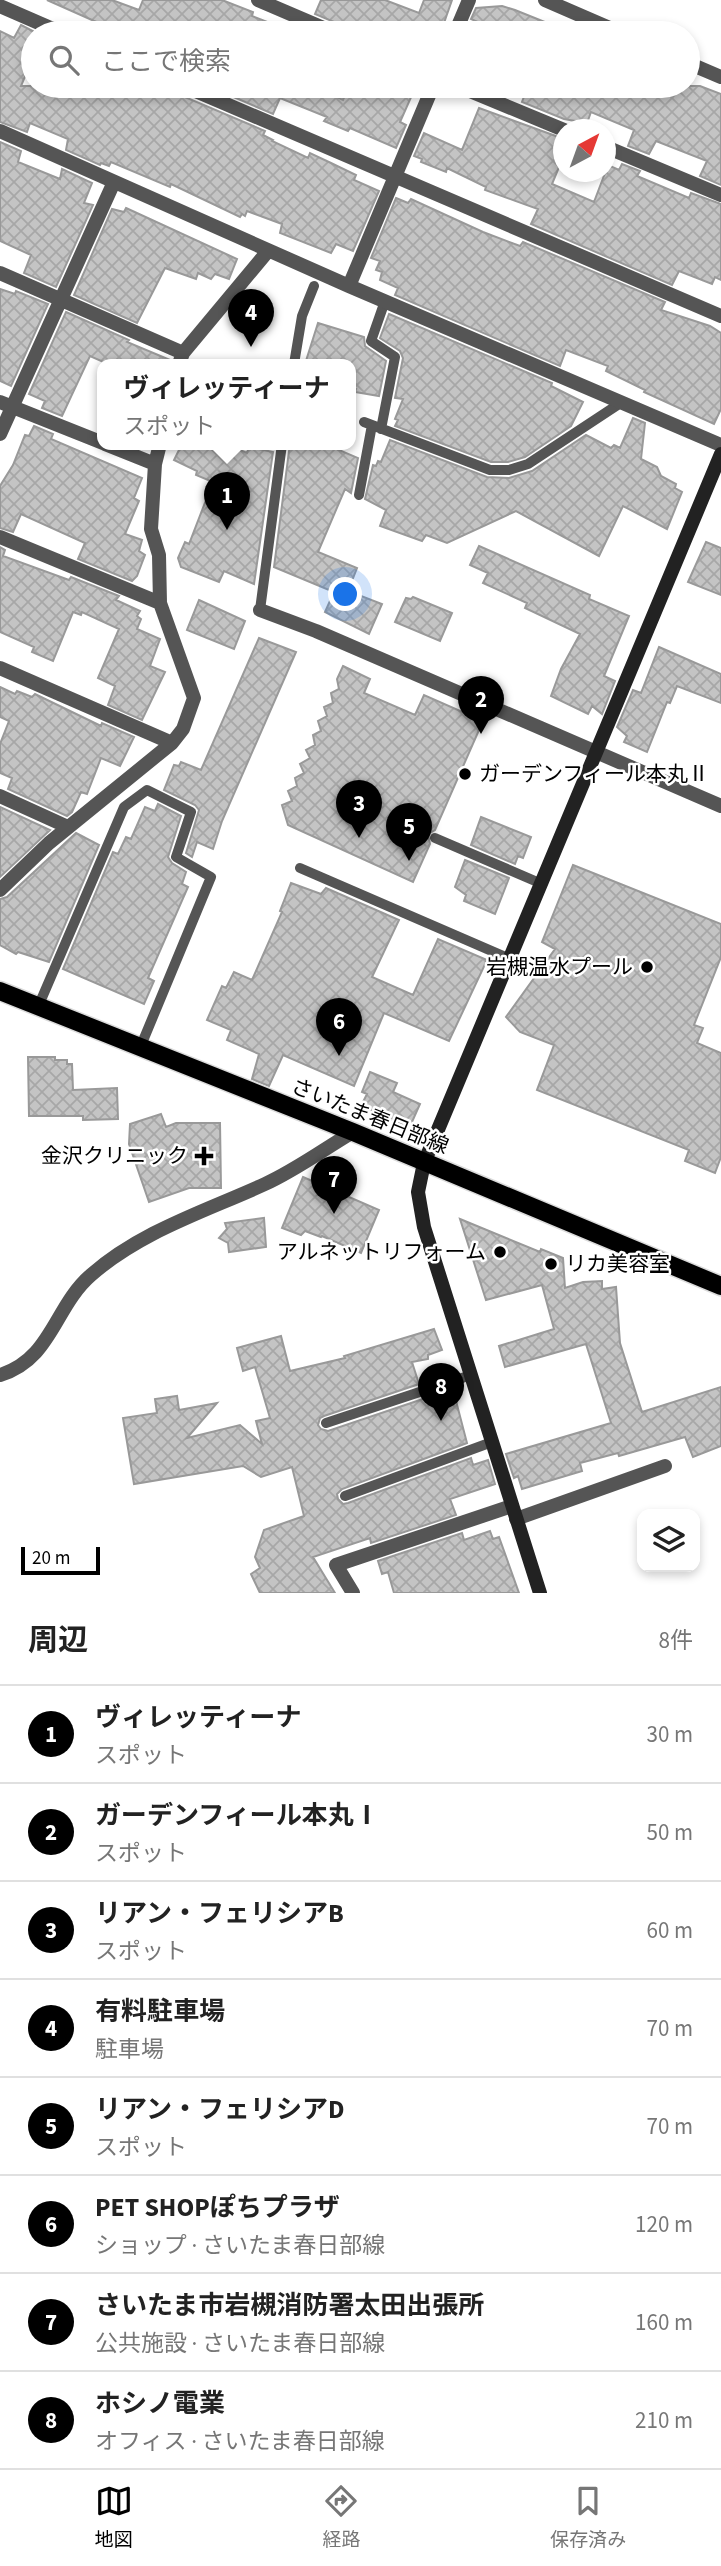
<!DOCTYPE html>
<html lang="ja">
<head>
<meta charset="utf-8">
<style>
  body { margin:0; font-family:"Source Sans 3","Noto Sans JP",sans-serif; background:#f2f2f2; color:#222 }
  .controls { position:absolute; right:21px; bottom:21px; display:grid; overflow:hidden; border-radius:14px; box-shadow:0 4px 10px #0003 }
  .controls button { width:63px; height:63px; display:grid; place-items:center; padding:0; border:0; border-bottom:2px solid #e0e0e0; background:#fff; color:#222; font:35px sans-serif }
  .compass { position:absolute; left:553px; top:119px; width:63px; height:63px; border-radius:50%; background:#fff; box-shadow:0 4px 10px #0003; rotate:41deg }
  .scale { position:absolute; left:21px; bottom:18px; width:79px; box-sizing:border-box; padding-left:7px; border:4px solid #000; border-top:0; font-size:19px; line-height:24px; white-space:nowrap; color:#000; -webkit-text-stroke:5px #fff; paint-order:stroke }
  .you { position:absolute; left:346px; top:595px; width:24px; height:24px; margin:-18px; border:5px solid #fff; border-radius:50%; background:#1a73e8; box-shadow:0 0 0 10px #1a73e833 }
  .badge { display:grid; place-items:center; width:46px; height:46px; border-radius:50%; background:#000; color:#fff; font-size:23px; font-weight:700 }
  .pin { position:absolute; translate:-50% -58px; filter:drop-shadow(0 2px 4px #0008) }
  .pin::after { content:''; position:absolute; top:37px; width:24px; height:21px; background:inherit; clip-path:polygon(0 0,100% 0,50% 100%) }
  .popup { position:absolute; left:97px; top:359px; width:259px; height:91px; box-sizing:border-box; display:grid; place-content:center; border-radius:14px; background:#fff; filter:drop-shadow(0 2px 5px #0005); font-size:23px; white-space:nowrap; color:#767676 }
  .popup b { font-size:26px; color:#222 }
  .popup::after { content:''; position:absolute; left:50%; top:100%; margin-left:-14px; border:14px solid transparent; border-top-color:#fff }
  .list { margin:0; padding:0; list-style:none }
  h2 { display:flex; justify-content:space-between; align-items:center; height:91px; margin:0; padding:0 28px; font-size:30px }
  h2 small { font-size:23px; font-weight:400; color:#767676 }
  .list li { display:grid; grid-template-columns:46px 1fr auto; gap:21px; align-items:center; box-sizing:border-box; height:98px; padding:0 28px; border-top:2px solid #e0e0e0 }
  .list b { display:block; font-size:26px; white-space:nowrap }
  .list p { margin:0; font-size:23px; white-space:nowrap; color:#767676 }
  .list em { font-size:23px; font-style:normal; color:#767676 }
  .icon { flex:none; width:38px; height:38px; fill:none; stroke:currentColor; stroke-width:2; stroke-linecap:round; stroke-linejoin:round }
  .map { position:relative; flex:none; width:721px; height:1593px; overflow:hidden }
  .search { position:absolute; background:#fff; box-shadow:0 4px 10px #0003; left:21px; right:21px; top:21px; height:77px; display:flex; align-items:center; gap:18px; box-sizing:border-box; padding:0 24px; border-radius:38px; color:#767676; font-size:26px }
  .sheet { height:875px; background:#fff }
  nav { display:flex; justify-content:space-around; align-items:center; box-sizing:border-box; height:98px; border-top:2px solid #e0e0e0; background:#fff; font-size:19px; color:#767676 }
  nav a { display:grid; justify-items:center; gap:4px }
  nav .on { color:#000 }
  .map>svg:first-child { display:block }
</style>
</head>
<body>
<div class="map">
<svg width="721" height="1593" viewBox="0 0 721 1593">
  <defs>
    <pattern id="building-cross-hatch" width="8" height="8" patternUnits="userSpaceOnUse" patternTransform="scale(1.75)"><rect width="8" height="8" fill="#c4c4c4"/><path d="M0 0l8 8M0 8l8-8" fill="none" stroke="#a7a7a7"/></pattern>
  </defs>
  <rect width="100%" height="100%" fill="#fff"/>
  <path fill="url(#building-cross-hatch)" stroke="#999" stroke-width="2" d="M47,0h65l27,10 4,-10h79l31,12 -1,4 41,16 -177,1 -15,-5v-4z
    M321,0h64l34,13 5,-13h28l-8,23 4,2 -3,8h-101l-5,-9 -24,-10z
    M502,6l13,4 57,23h-70l-31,-14 5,-11z
    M21,25l12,6v26l-12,29h154l5,9 85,36 -2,4 10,5 -1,1 36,17 2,-5 21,10 25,12 -2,5 25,11 -26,60 -17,-7 -5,9 -51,-20 2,-9 -35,-13 -2,5 -3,-2 -2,3 -69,-33 -1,3 -59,-25 -2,4 -8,-3 -1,2 -34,-15 2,-11 -38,-16 -3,9 -27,-10v-91l14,7z
    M208,86h105l30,14 6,-14h67l-16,36 6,3 -10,23 -46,-20 -2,3 -24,-10 3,-4 -47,-19 -7,16z
    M528,86h172l21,8v91l-21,-9 7,-15 -51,-20 -7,13 -21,-8 6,-16 -43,-18 -4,11 -23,-4 -42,-17z
    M479,108l85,31v16l-12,29 42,18 14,-37 11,5 3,-6 18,7 -3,5 52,22 2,-5 30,11v76l-6,-3 -3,7 -33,-13 -7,14 -141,-61 7,-15 -53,-19 1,-3 -39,-19 -1,4 -25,-10 1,-3 -8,-3 10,-23 38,17z
    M0,142l21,9 -3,11 42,17 2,-10 30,14 -8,20 9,2 -37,82 -32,-14 7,-18 -31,-14z
    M396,198l12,5 3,-4 72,33 37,14 3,-4 142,60 -4,8 49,16 11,7v76l-7,15 -70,-32 1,-2 -39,-19 2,-5 -42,-16 -6,16 -165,-71 3,-7 -18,-8 2,-8 -6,-2 4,-9 -9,-3z
    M126,208l111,51 -8,20 -14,-5 -4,5 -13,-6 -2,6 -31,-11 -28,55 -63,-28 38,-86 12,3z
    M0,289l15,5 1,-3 32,13 -37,82 -11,-5z
    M66,312l63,28 -2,2 43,18v4h-62l-18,-8 -28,60 -20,-8 3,-7 -16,-7z
    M389,314l163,69 -1,3 32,16 -12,24 -46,31 -17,5h-17l-96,-36 3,-6 -3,-1 8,-20 -8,-1 8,-40 -3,-7 -20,-13z
    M318,323l46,14 1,9 21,15 -7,35 -24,-4 1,-3 -5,-1v-24h-46z
    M633,418l12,5 -4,36 16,8 4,9 15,8 -1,4 7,4 -15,37 -44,-23 -24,50 -83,-45 -69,32 -21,-8 -4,6 -42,-15 6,-16 -21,-11 8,-34 3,1 2,-5 3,1 9,-22 97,37 22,1 23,-7 54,-36 25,13 3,-3 6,3z
    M34,426l19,8 -2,5 91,39 -8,20 5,3 -14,33 17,6 -3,11 6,4 -8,21 -5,5 -54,-22 7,-16 -64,-29 -8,18 -13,-4v-42l13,-21 12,-30 4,1z
    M182,444h44l21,9 2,-6 24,5 -19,132 -30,-13 -5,11 -38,-15 -3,-9 7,-16 4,2 24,-62 -17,-7 1,-4 -23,-11z
    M292,444h33l33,14 -7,35 -6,-4 -27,63 39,16 -9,23 34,13 -13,30 -44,-22 9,-20 -60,-25 15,-116z
    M706,542l15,6v47l-33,-13z
    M479,546l111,49 -1,4 40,17 -25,60 11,5 -13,33 -10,-8 -4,8 -37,-18 10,-27 19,-35 -55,-26 2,-5 -44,-20 5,-10 -18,-8z
    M0,547l5,3 -2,6 66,24 2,-3 48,19 -3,4 24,11 -3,5 4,3 -4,10 23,10 -10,27 15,6 -23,48 -34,-15 7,-19 -17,-8 21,-49 -37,-17 -1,3 -8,-3 -20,49 -21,-9 2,-5 -34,-15z
    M413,597l39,16 -12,28 -45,-19 11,-24 5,1z
    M199,600l46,21 -11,28 -47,-19z
    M259,638l37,14 -74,169 -9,28 -16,-7 -5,15 -6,-4 13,-43 -4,-5 -31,-15 10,-25 5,1 2,-4 20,8z
    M659,647l62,27v29l-44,-17 -7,17 -3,-1 -20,50 -23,-10 3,-6 -10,-9 16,-37 8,3z
    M343,666l27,13 -6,14 51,22 9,-20 59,26 -48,109 -7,4 2,10 -17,38 -125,-57 -6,-20 10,-4 -4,-10 9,-5 -2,-8 9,-5 -4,-9 10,-6 -4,-8 9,-5 -2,-10 8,-4 -3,-10 9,-5 -3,-9 9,-4 -2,-10 8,-4 -2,-10z
    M0,687l15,7 2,-3 15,6 3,-3 66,32 1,-3 32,14 -14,29 -19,-8 -14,36 -6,-2 -9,20 -5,4 -59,-27 4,-11 -12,-5v-29l9,-23 -9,-4z
    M158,804l23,12 -13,41 4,6 14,9 -4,12 6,3 -40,91 6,3 -10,23 -81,-35 50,-117 5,2 8,-17 5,2 14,-32 10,4z
    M0,807l50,23 -50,47z
    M481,817l50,20 -8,21 -5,-2 -3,8 -44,-19z
    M76,833l23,12 -50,117 -31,-10 -2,2 -16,-9v-46l7,-2z
    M465,860l44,18 -14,36 -31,-13 2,-6 -11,-8z
    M573,865l148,59v33l-27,68 9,3 -6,15 24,10v104l-6,16 -30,-12 4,-11 -152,-60 17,-45 -34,-13 -14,-15 49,-68 -13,-7z
    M291,883l30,11 5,-6 73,32 -27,57 41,18 25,-56 49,21 -38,81 -65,-28 -30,73 -71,-31 -14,31 -17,-7 7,-25 -32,-14 4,-10 -24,-10 15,-34 4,2 8,-16 18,8 30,-68 -2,-1z
    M28,1057h27v3h12v4h5l1,26 44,-2 1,31 -35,1v-4h-54z
    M370,1072l27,11 -4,9 27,12 -8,18 -5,-2 -2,6 -44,-20 6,-12 -5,-2z
    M161,1114l5,13 10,-4h44l1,65h-32l-40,14 -20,-58 1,-20z
    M303,1177l76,33 -18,43 -39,-17 -1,1 -16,-6 -4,4 -19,-7z
    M264,1218l2,29 -37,5 -1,-9 -9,-5 8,-9 -2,-6z
    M460,1219l80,33 1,-3 22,9 2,30 18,-6 19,-1v8l14,-2 4,56 22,69 79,-25v59l-28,11 -8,-20 -66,19 -1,-3 -38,10 2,8 -60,18 -4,-13 -4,2 -8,-24 105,-31 -25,-79 -81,23 -6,-21 55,-17 -12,-44 -56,15z
    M434,1329l8,21 -14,5v4l-16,3 7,22 -95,32 -4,2 -2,7 3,4 7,2 101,-34 6,6 20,-6 12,46 -125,46 -5,5 1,5 5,5 5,-1 123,-45 2,7 15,-5 7,24 -45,15 6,16 -85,28 -1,-5 -57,19 22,36h-75l-9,-19 9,-6 -5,-11 9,-27 40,-14 -12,-49 -31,10 -18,-11 -109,18 -11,-66 34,-5 -2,-14 22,-3 2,14 38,-7 -30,35 53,-13 22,19 -6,-23 14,-3 -15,-51 -12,4 -6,-23 44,-12 9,35 55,-13 -1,-2z
    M490,1531l3,8 6,-2 20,56h-125l-6,-21 -6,2 -4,-13 84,-28 2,7z"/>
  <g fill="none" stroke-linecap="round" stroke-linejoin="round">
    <defs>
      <path id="primary" d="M0,991l353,141 368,154"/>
    </defs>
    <use href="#primary" stroke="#dbdbdb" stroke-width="21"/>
    <path stroke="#555" stroke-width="10" d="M294,364l8,-48 12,-30
      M364,422l126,48h19l19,-6 94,-62
      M381,429l14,-72 -24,-16 14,-40
      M359,495l13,-70
      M260,610l22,-166
      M435,838l107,46
      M300,868l210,91
      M38,1007l86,-200 23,-17 44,22 -15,45 35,20 -71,171
      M326,1423l145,-48
      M345,1496l147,-54"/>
    <path stroke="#555" stroke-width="14" d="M258,0l77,33
      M545,0l76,33
      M0,6l62,27
      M455,33l14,-33
      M688,63l33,14
      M184,86l537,230
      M458,86l106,44
      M0,131l349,155 372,159
      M606,147l115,48
      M0,273l183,80 -4,11
      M349,286l84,-200
      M183,353l85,-102
      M0,402l103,41
      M0,434l114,-252
      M105,444l50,20
      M0,537l160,66
      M260,610l56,21 405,175
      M0,668l172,75
      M0,796l68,31
      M0,890l49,-47 123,-100 11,-14 11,-31 -34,-95 -1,-48 -8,-26 4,-65 5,-20
      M0,1375c52,-16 54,-68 91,-100 50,-44 115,-64 174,-91 31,-14 59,-35 88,-52
      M516,1519l149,-53
      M353,1593l-17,-28 176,-59"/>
    <path stroke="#222" stroke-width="14" d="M540,1593l-116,-366 -6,-35 6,-29 297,-709"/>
    <use href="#primary" stroke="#000" stroke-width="18"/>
  </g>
  <g fill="#000" stroke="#fff" stroke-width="2.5">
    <circle cx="465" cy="774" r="7"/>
    <circle cx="647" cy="967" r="7"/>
    <path d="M200.5 1145.5h7v7h7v7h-7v7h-7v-7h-7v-7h7z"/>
    <circle cx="500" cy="1252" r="7"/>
    <circle cx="551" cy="1264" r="7"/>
  </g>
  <g text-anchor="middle" stroke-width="5" stroke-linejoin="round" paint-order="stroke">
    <g font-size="21" fill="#000" stroke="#fff" text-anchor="end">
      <text x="479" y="781" text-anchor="start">ガーデンフィール本丸Ⅱ</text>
      <text x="633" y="974">岩槻温水プール</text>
      <text x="188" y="1163">金沢クリニック</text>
      <text x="486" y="1259">アルネットリフォーム</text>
      <text x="565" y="1271" text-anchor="start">リカ美容室</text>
    </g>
    <g font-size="21" fill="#000" stroke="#fff">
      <text transform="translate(370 1116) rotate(22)" y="7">さいたま春日部線</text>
    </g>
  </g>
</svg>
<div class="controls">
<button><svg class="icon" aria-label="layers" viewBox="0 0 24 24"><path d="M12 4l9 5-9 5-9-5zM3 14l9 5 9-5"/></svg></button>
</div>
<svg class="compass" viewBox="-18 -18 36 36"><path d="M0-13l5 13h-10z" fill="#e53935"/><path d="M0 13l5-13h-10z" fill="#767676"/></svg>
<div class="scale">20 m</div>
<div class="you"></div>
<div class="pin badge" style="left:227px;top:530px">1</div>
<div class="popup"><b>ヴィレッティーナ</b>スポット</div>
<div class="pin badge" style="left:481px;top:734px">2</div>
<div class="pin badge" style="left:359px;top:838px">3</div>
<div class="pin badge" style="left:251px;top:347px">4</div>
<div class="pin badge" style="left:409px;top:861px">5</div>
<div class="pin badge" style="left:339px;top:1056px">6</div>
<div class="pin badge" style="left:334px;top:1214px">7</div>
<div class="pin badge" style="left:441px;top:1421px">8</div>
<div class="search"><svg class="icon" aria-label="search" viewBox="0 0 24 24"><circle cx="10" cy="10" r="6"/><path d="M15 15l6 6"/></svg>ここで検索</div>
</div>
<section class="sheet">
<h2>周辺<small>8件</small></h2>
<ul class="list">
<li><span class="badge">1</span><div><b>ヴィレッティーナ</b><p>スポット</p></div><em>30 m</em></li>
<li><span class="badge">2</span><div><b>ガーデンフィール本丸Ⅰ</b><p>スポット</p></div><em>50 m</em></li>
<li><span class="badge">3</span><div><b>リアン・フェリシアB</b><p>スポット</p></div><em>60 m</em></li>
<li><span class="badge">4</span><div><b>有料駐車場</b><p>駐車場</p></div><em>70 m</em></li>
<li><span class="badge">5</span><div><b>リアン・フェリシアD</b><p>スポット</p></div><em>70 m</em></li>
<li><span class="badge">6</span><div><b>PET SHOPぽちプラザ</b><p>ショップ · さいたま春日部線</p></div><em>120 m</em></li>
<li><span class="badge">7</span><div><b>さいたま市岩槻消防署太田出張所</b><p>公共施設 · さいたま春日部線</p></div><em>160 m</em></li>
<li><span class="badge">8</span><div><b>ホシノ電業</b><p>オフィス · さいたま春日部線</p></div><em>210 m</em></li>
</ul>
</section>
<nav>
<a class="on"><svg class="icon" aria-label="map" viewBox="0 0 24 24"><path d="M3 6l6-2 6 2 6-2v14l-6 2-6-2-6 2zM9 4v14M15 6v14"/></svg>地図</a>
<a><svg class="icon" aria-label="directions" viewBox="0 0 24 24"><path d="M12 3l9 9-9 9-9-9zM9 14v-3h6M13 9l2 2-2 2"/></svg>経路</a>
<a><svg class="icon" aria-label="saved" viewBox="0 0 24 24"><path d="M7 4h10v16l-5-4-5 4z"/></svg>保存済み</a>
</nav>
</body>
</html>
